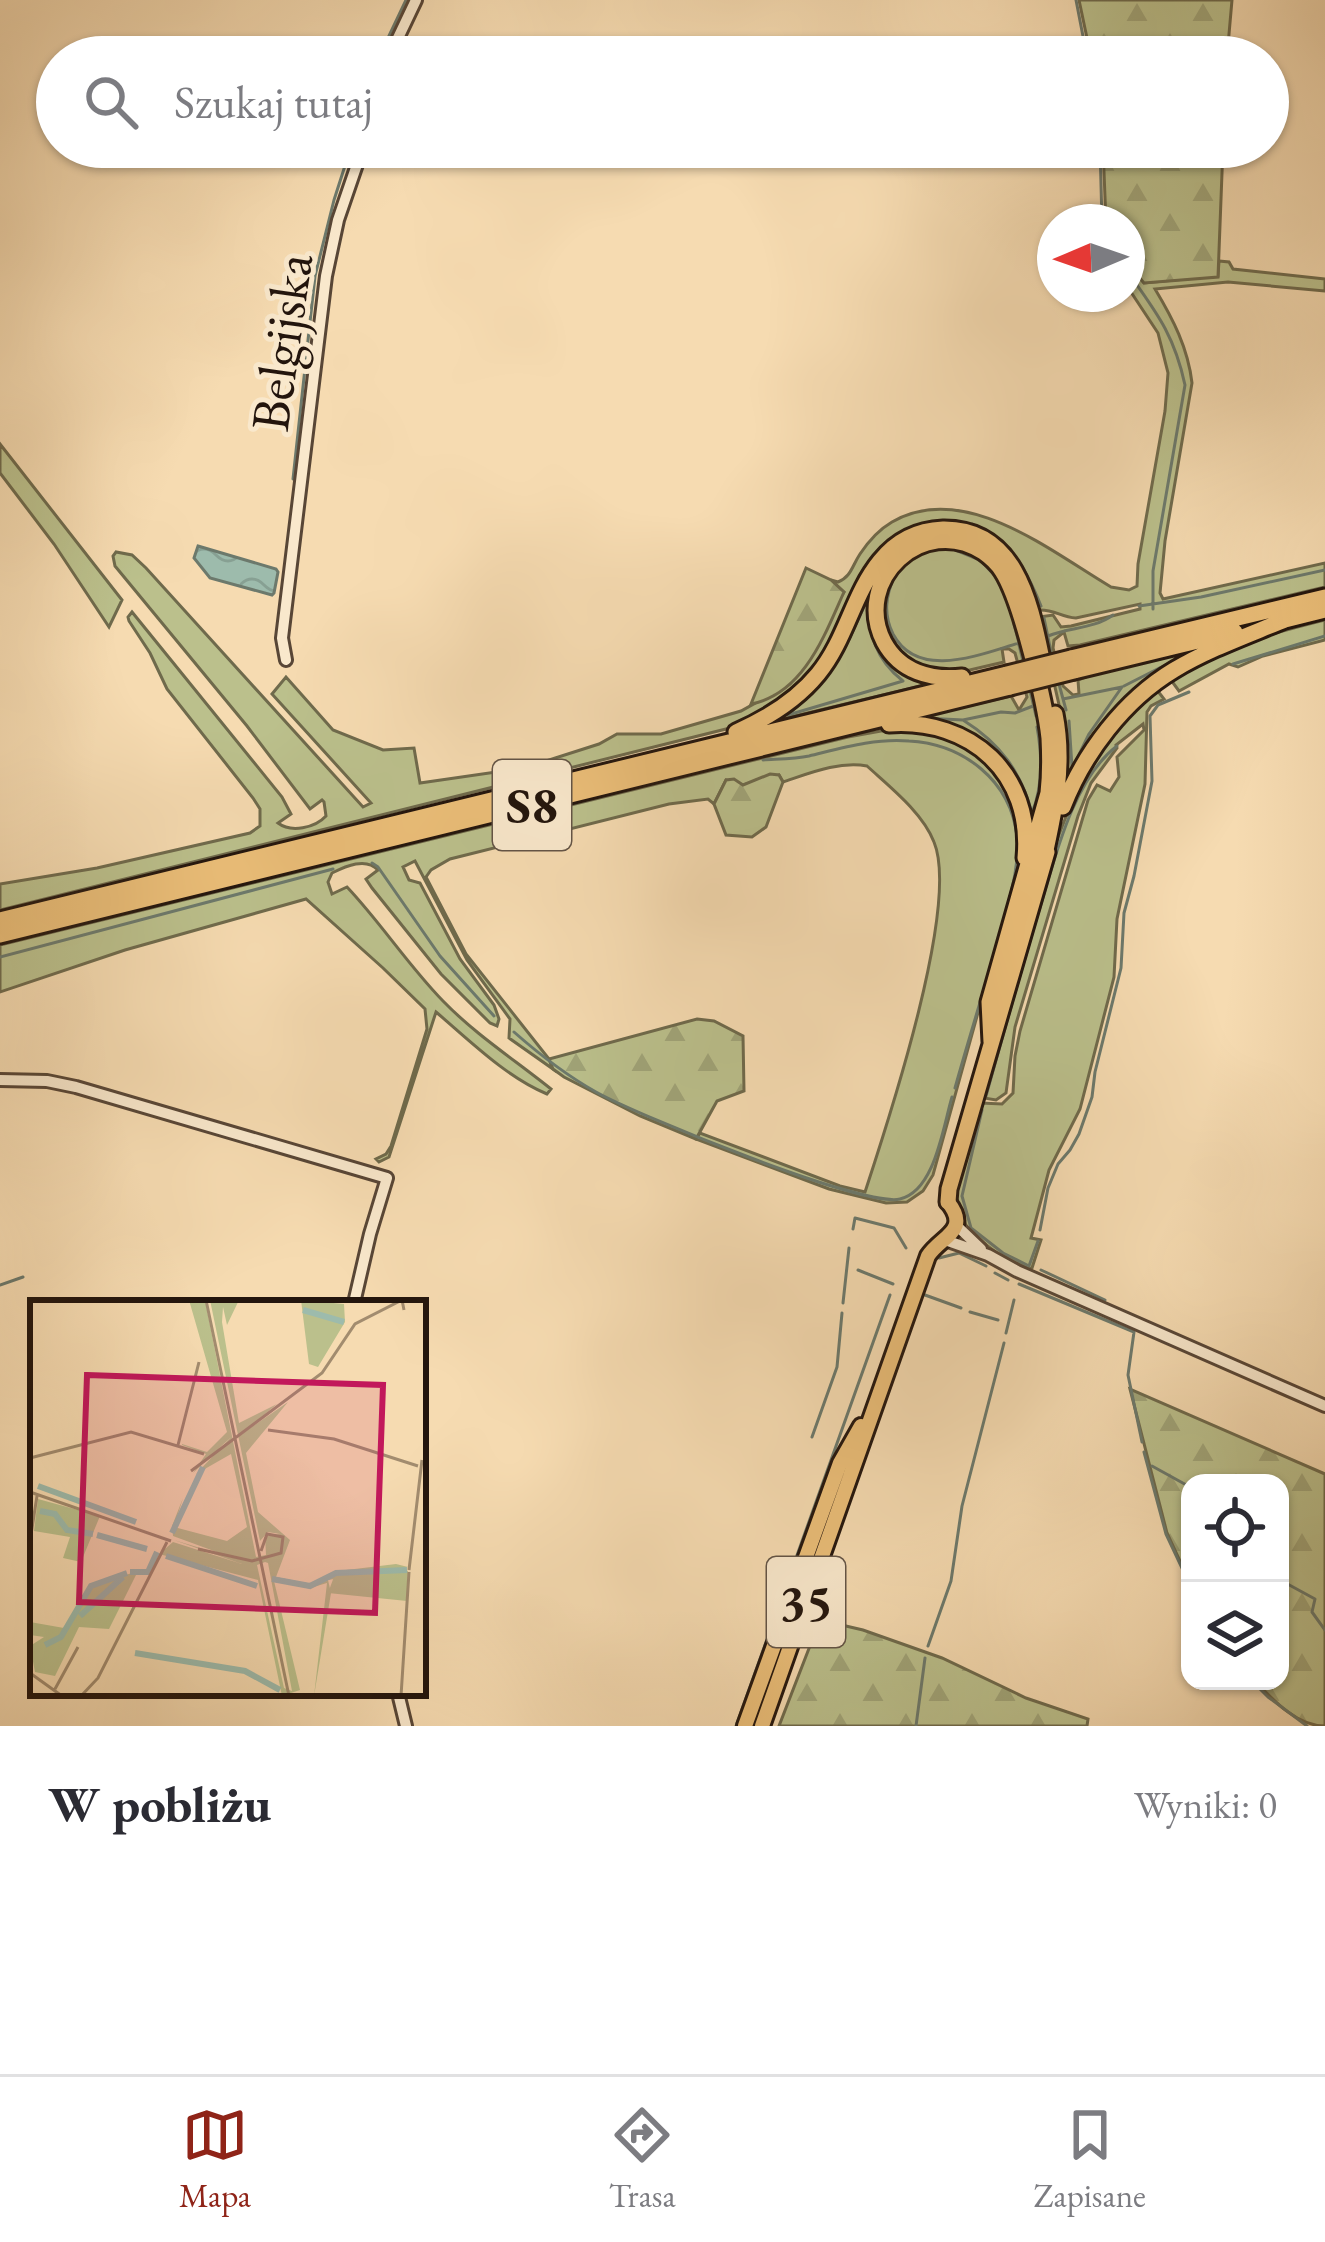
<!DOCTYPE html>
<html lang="pl">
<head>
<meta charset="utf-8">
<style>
  body { margin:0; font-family:"EB Garamond",serif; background:#f7f7f7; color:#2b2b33 }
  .controls { position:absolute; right:36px; bottom:36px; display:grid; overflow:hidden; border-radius:24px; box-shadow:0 3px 9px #0004 }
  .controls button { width:108px; height:108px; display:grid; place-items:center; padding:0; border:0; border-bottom:3px solid #e1e1e2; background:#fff; color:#2b2b33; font:60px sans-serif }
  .compass { position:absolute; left:1037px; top:204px; width:108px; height:108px; border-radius:50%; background:#fff; box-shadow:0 3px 9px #0004; rotate:268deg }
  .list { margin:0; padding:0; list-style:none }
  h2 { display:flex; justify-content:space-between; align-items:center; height:156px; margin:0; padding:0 48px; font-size:51px }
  h2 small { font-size:39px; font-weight:400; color:#7c7c81 }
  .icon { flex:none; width:66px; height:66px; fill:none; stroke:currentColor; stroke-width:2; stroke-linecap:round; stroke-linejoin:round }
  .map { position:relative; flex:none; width:1325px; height:1726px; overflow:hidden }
  .search { position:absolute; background:#fff; box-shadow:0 3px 9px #0004; left:36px; right:36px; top:36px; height:132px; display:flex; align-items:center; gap:30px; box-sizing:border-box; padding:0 42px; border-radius:66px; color:#7c7c81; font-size:45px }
  .sheet { height:348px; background:#fff }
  nav { display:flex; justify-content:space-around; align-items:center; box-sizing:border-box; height:168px; border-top:3px solid #e1e1e2; background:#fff; font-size:33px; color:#7c7c81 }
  nav a { display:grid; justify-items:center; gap:6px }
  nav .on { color:#8f2418 }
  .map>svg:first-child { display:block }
</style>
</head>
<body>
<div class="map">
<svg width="1325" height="1726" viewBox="0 0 1325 1726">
  <defs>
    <pattern id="forest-firs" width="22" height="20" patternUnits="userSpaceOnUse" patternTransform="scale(3)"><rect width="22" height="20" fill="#bbc08c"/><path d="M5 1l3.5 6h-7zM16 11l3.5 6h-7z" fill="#a0a478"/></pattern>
    <pattern id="water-waves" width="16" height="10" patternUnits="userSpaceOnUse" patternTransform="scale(3)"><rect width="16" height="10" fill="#9dbbac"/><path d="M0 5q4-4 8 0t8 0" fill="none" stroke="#87a093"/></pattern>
  </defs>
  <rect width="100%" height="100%" fill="#f6dbb1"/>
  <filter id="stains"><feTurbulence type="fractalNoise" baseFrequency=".00167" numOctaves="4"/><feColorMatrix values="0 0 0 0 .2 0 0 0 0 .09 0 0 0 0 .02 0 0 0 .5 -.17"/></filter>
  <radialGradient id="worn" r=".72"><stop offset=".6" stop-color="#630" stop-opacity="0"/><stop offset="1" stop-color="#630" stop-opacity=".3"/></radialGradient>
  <path fill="#bbc08c" stroke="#6f6a4c" stroke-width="3" d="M1219,261l10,1 4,7 92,10v12l-97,-9 -73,7c18,30 33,59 37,94l-27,158 -5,52 3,6 162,-36v24l-245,58 -12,1 -4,-14 -10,8 -1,8 10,38 10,9 6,-1 -1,-14 10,-4 116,-28 -34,19 -105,121v-57l-26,-114 14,-2 8,12 10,-1 69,-17v-5l-64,14c-16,-1 -21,-9 -38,-8l-14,-37 -12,-19 -21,-19 -32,-11 -22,-1 -40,15 -69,113 -31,38 -55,36 -742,185v-26l97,-16 153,-35 10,-7v-17l-7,-11 -86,-109 -17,-36 -21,-32 -1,-4 4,-5 150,185 9,17 -13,9c13,10 37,5 48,-7l-2,-14 -2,-2 -12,9 -63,-83 -132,-160 -2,-10 3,-4 16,3 14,13 217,239 8,-4 -99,-109 14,-17 47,53 50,20 31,-2 6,35 104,-15 75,-24 18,-10h44l80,-23 49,-27 54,-92 -13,-12 7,2c13,-5 14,-16 22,-28 8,-12 20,-25 32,-32 72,-42 158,29 219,65l18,3 8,-4 1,-22 27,-153 3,-38 -10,-40 -31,-47v-23l17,20 74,-7z
    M0,444l122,156 -13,27 -55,-83 -54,-71z
    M934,534c76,-7 89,62 103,119 14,62 24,100 13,164l-107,371 103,-364c14,-71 4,-105 -13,-173 -6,-26 -10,-57 -24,-80 -66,-109 -226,49 -80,113l-155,37c23,-18 44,-35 60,-60 31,-50 34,-110 100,-127z
    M947,545l39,15 24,37 34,143 1,30 -13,69 -35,-82 -82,-39 96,-22 8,14 8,-13 -12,-44 -6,-4h-7l2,13 -47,11 -37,-5 -26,-21 -13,-30 4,-29 24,-32z
    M1325,620v20l-62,16 -25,11 -9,-3 -50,27 -8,-11 -14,10 7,9 -13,7 -4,6 -2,72 -28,135 -3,58 -34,132 -31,61 -18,68 10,2 -9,28 -3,1 -31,-15 -30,-23 -13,-36 26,-92 21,1 11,-11 2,-37 5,-25 68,-231 9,-15 13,6 9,-14 -2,-20 27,-27 -1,-6 -27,21 1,3 -26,35 -13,33 -63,211 -9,66 -10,7 -12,-2 -1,-5c15,-53 30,-106 45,-159 29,-101 59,-212 159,-266 44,-24 90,-36 138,-48z
    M910,729l45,11 26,16 25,30 13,36 1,39 -87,314 -10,16 -16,11 -21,1 -57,-14 -133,-50 4,-6 140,53 25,6c23,-70 95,-287 69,-350 -11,-29 -44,-55 -67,-76 -28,-5 -57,7 -84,16l-4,-7 -36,10 -17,-5 -12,24 -6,-5 -39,5 -219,55 -19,11 -5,7 40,77 83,105 4,10 -44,-31 1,-19 -43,-59 -52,-99 -12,6 6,13 11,3 40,76 34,46 5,14 -2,7 -7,-3 -49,-49 -69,-86 -6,-9 12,-9c-12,-13 -32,-4 -46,3l-4,9 4,12 15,-7c34,36 61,78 96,114 33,34 72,59 108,88l-4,5c-41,-17 -78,-54 -111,-82l-47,145 -10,5 -3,-3 10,-5 5,-8 36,-117 -2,-20 -42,-41 -77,-69 -181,51 -125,42v-47l848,-208 33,-6z"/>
  <path fill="url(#forest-firs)" stroke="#6f6a4c" stroke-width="3" d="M1079,0h153l-5,57h-136z
    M1103,147h120l-5,130 -74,6 -17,-20v-41h-21z
    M806,568l25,12 13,12c-19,42 -40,102 -93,112z
    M770,774l9,1 4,7 -17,45 -14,10 -26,-2 -12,-31 12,-24 8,-1 9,6z
    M697,1019l17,2 29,15 1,55 -27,10 -21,38 -56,-23 -76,-39 -11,-8 -4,-10z
    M1130,1389l195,85v252c-28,0 -51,-25 -70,-45h25v-198h-90v100l-23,-50z
    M820,1620l43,10 79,28 84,40 62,21 -1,7h-308z"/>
  <path fill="url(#water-waves)" stroke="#6c796c" stroke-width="3" d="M198,546l78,23 2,3 -4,21 -2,2 -62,-17 -16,-20z"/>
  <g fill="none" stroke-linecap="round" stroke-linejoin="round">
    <path stroke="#6c796c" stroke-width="3" d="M1076,0l11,57
      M379,57l27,-57
      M1100,147l2,75
      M1127,271c29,41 47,63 58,114l-32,186v38
      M293,479l22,-203 19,-76 17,-53
      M972,524c39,17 54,45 69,82
      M953,549l27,11 19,20
      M894,577c-8,19 -11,37 -1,57 25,47 88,20 126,9l-5,-19
      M1007,599l5,16
      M1139,606l62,-9 124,-27
      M1044,618l8,39
      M1048,636c21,-9 46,-7 65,-21
      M846,644l-25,40 -33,31 115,-34c-27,-21 -36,-49 -35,-83l-18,39
      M1019,645l5,20
      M1233,664l92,-28
      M1059,684l7,26
      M1029,686l7,30
      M1124,686l57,-29
      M1063,699l59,-12 -33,47 -17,35
      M924,718l39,2 38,-8 14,1 18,-7
      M963,720c37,23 59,53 69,94
      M1069,721l3,46
      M763,760c15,-1 32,-1 46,-4 33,-8 66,-18 100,-15 54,3 102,39 108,96 3,30 -8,62 -15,91 -15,53 -32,106 -47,160
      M1032,813c11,-27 10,-59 5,-86
      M372,863l6,4 62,89 54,60
      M0,957l333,-88
      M514,1032c26,23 52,43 82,60 41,23 268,116 304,107 35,-8 43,-72 52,-102
      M986,1096c17,-61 34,-122 52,-182 16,-52 34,-134 79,-168
      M982,1110l-20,86 9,32 32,25 26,13 9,-25
      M853,1229l2,-11 39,10 12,20
      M1040,1230l8,-42 10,-24 12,-14 9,-16 13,-37 3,-25 26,-104 3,-55 10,-37 18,-95 -2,-65 8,-11 31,-13
      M939,1258l20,-5 27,13
      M858,1270l35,14
      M1041,1270l64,30
      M995,1273l13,7
      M1019,1284l115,48 -6,43 14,67
      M0,1285l23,-8
      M925,1295l36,13
      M843,1303l6,-55
      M970,1312l28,8
      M1006,1333l8,-33
      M812,1437l25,-70 5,-54
      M1144,1452l22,82 24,51
      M1152,1466l38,21
      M1280,1543c11,12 2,25 2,38l33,18 -3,13 13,18
      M928,1646l23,-65 11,-75 42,-163
      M1252,1681l16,16 39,29
      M736,1726l154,-431
      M916,1726l9,-68"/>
    <defs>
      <path id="minor" d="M389,57l27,-57
        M286,660l-4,-22 44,-362 12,-56 25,-73
        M0,1080l47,1 29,6 311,91 -17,56 -16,69
        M956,1225l25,24
        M945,1240l43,15 29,16 308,135
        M398,1693l8,33"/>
      <path id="major" d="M745,1726l95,-263 21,-37
        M762,1726l166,-470c13,-20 43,-25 20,-54"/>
      <path id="highway" d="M1281,621l44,-11
        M1071,658l254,-61
        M1074,671l161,-39
        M962,677c-31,3 -62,-5 -78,-35 -32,-62 39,-129 99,-90 7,5 14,11 19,19 19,29 43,131 47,167 1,19 1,37 -1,55l-59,209 2,40
        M889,724c82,-6 144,50 136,134
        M736,732c32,-14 60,-31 82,-58 28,-34 35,-80 62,-113 16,-20 38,-31 63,-32 79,-1 89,86 102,144
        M1063,807c21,-54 61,-107 111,-137 35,-21 75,-35 113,-51
        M1044,859c11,-49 21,-95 11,-145
        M0,920l1007,-246
        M0,935l1010,-248
        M948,1202l1,-13 98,-337"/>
    </defs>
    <use href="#minor" stroke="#584636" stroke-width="16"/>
    <use href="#major" stroke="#23150d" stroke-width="20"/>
    <use href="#highway" stroke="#23150d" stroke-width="21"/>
    <use href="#minor" stroke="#f9e8cc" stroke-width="10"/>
    <use href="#major" stroke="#ebbe78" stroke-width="14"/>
    <use href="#highway" stroke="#ebbe78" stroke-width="15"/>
    <defs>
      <path id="highway-bridge" d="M1007,674l64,-16
        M1010,687l64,-16"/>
    </defs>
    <use href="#highway-bridge" stroke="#23150d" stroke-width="21" stroke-linecap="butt"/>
    <use href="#highway-bridge" stroke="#ebbe78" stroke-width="15"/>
  </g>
  <g text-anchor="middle" stroke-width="10" stroke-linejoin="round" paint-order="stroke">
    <g fill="#f9e8cc" stroke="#635446" stroke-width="3">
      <rect x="493" y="760" width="78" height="90" rx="9"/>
      <rect x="767" y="1557" width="78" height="90" rx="9"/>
    </g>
    <g font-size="51" font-weight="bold" fill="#23150d">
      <text x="532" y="823">S8</text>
      <text x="806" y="1620">35</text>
    </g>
    <g font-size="54" fill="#23150d" stroke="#f9e8cc">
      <text transform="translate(281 342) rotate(-82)" y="19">Belgijska</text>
    </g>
  </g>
  <g transform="translate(30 1300)">
    <rect width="396" height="396" fill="#f6dbb1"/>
    <path d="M159,0h16l51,257 10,-2 -1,-19 15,-2 -12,-2 -8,9 -50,-241h29l-12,25 -4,-18 -1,15 17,101 38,-19 -37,31 48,-33 -42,51 12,59 32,28 -14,37 36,7 26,-13 58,-7 12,3 -80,13 3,13 -17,103 13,-113 -17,5 -36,-7 26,109 -18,6 -24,-116 -99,-26 14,-12 69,22 -68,-24 59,18 -60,-22 -1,-10 11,-28 -9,29 53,14 20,-14 -16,-73 -35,20 35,-37 -38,36 13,-19 -24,-9v-1l25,8 20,-20zM235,262l3,1 24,128 -8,-3 -27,-123z" fill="#bbc08c" fill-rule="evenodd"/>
    <path d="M271,0l43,4 1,18 -27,45 -9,-3zM8,199l62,17 -19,46 -18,-4 7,-21 -36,-6zM366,267l12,4 -1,30 -79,-8 7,-19zM108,271l-29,58 -30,-2 -24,49 -20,-4 -5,-26 14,-9 -14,-2v-13l34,6 28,-42z" fill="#bbc08c"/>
    <path fill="none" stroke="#9dbbac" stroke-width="6" d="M273,10l41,12M8,186l98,36M10,211l15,3 12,16 26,4M142,233l31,-66M67,235l50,14M136,256l91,30M100,272h18l9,-20M242,279l38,7 26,-13 71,-3M50,316l43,-39M15,345l16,-8 30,-51 36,-13M105,353l110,18 35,19"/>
    <path fill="none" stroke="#a28c6f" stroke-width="3" d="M176,0l83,396M238,130l66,9 84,27M148,145l21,-83M0,158l101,-26 73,22M161,171l131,-98 33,-49 47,-24 2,10M0,192l141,49M0,241l7,-45M168,249l54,12 29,-8 2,-16 -16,-3 -6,17M379,270l13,-110M0,373l32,23M25,389l23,-42M51,396l17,-18 69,-136M371,396l8,-124"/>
    <path fill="#c2185b" fill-opacity="0.15" stroke="#c2185b" stroke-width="6" d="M57,75l296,10 -8,228 -296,-11z"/>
    <rect width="396" height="396" fill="none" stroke="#23150d" stroke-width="6"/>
  </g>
  <rect width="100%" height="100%" filter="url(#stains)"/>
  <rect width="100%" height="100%" fill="url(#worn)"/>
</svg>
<div class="controls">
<button><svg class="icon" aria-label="locate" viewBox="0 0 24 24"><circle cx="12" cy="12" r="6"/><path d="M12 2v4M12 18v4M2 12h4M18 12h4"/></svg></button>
<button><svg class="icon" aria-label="layers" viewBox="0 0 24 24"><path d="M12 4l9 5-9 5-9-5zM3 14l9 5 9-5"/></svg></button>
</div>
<svg class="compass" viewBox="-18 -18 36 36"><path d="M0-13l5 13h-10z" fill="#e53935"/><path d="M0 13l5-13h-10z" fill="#7c7c81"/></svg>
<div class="search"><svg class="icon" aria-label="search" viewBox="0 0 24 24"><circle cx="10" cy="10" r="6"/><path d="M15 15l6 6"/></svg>Szukaj tutaj</div>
</div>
<section class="sheet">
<h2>W pobliżu<small>Wyniki: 0</small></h2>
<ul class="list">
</ul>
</section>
<nav>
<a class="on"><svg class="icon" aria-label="map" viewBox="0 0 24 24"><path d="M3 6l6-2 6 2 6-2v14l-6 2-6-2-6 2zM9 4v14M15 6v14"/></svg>Mapa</a>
<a><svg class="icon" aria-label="directions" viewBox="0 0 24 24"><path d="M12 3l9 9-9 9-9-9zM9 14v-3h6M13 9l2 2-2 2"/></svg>Trasa</a>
<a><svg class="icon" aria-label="saved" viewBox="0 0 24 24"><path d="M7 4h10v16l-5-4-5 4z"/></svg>Zapisane</a>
</nav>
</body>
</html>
